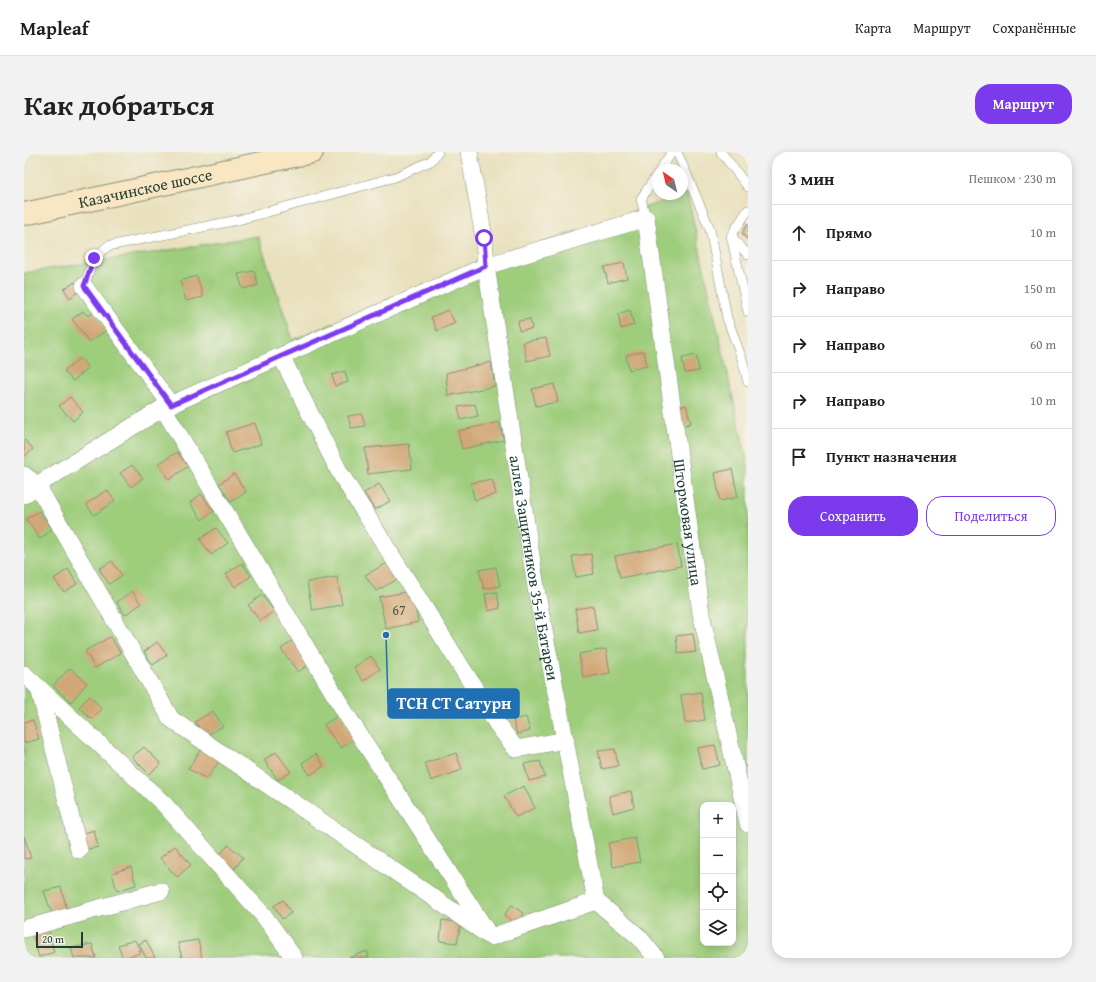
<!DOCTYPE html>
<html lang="ru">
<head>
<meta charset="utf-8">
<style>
  body { margin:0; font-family:"Gentium Book Plus",serif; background:#f2f2f2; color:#202124 }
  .controls { position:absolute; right:12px; bottom:12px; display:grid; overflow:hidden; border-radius:8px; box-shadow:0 2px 10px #0003 }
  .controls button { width:36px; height:36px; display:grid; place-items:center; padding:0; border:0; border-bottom:1px solid #e0e0e0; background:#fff; color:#202124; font:20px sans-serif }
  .compass { position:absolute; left:628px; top:12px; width:36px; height:36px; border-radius:50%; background:#fff; box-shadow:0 2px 10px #0003; rotate:325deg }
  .scale { position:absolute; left:12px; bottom:10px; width:47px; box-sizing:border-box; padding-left:4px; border:2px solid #1f3d34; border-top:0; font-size:11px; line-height:14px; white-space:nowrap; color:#1f3d34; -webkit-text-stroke:3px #f7f3e8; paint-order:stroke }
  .stop { position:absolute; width:12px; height:12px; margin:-9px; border:3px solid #7c3aed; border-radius:50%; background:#fff }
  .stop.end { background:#7c3aed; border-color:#fff; box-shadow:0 1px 4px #0008 }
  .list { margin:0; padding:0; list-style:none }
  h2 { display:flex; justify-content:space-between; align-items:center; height:52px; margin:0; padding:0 16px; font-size:17px }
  h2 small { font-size:13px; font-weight:400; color:#757577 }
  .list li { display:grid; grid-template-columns:26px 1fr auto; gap:12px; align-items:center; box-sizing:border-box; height:56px; padding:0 16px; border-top:1px solid #e0e0e0 }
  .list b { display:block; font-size:15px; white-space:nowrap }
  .list em { font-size:13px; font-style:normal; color:#757577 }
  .actions { display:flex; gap:8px; padding:12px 16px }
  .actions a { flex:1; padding:9px 0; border:1px solid #7c3aed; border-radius:16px; text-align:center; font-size:14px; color:#7c3aed }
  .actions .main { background:#7c3aed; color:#fff }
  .icon { flex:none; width:22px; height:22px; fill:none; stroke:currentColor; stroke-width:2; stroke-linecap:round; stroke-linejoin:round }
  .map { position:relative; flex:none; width:724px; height:806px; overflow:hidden; border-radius:16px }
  header { display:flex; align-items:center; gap:24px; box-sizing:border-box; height:56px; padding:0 20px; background:#fff; border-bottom:1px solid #e0e0e0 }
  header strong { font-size:19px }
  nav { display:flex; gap:22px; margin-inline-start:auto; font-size:14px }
  .intro { display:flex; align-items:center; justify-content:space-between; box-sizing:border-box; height:96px; padding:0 24px }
  h1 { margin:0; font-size:28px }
  .button { padding:10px 18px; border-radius:16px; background:#7c3aed; color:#fff; font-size:14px; font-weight:700 }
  main { display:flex; gap:24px; padding:0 24px }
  aside { flex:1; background:#fff; border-radius:16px; box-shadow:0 2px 10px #0003 }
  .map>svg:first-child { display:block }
</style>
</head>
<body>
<header>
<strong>Mapleaf</strong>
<nav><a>Карта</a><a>Маршрут</a><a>Сохранённые</a></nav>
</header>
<div class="intro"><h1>Как добраться</h1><a class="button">Маршрут</a></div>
<main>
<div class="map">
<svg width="724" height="806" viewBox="0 0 724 806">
  <rect width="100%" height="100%" fill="#f7f3e8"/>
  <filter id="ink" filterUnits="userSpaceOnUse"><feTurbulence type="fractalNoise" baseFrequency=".025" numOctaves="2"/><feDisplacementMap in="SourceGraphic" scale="8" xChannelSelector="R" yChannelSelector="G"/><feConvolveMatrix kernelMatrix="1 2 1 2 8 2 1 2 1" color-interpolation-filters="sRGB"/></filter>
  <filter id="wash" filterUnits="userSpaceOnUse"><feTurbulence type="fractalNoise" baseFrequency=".012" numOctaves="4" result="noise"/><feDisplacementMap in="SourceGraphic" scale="16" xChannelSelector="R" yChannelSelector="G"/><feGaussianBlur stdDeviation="0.9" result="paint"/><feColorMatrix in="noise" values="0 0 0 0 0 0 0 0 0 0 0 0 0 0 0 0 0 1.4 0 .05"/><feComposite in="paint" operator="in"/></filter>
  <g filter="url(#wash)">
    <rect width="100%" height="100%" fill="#e9e1be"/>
    <path fill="#9ecd7c" stroke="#5e8558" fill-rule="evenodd" d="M663,41l61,272v493h-724v-685l234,-37 35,104 187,-76zM679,653h30v138h-30z"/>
    <g id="blocks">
      <path fill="#d1a777" d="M724,72v16l-6,-7z
        M600,111l3,15 -19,5 -4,-16z
        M230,119l4,14 -15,4 -5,-15z
        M173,124l6,21 -17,4 -6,-20z
        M51,130l5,8 -10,8 -6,-9z
        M424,158l7,13 -18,8 -6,-14z
        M606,158l4,15 -13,4 -3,-15z
        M59,159l5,5 7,-4 12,18 -18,12 -17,-23z
        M506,167l2,10 -13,2 -1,-10z
        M522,186l4,18 -23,5 -4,-19z
        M620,199l3,15 -18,4 -3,-15z
        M672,203l3,16 -14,2 -3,-15z
        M56,206l8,10 -15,13 -9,-10z
        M467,210l4,24 -47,10 -2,-23z
        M321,219l3,11 -13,4 -3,-11z
        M530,232l4,18 -22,4 -4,-17z
        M46,245l13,15 -10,9 -14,-15z
        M451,252l3,12 -17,4 -3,-13z
        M662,253l5,18 -12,4 -4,-19z
        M338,262l3,12 -14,2 -3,-12z
        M475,270l5,18 -42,9 -4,-18z
        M231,271l6,21 -29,9 -6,-21z
        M1,288l8,9 -9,8v-16z
        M385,292l3,25 -44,5 -3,-26z
        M153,300l11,14 -19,14 -11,-16z
        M108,313l11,13 -12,9 -11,-14z
        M708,317l6,28 -18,4 -5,-28z
        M210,322l12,18 -15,10 -12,-18z
        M468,327l4,15 -21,6 -5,-17z
        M355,332l11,17 -15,9 -11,-17z
        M83,338l8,11 -21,14 -8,-11z
        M177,342l13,17 -12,9 -12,-17z
        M15,359l13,18 -12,10 -14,-20z
        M192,376l12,15 -17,12 -11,-16z
        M653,392l4,22 -61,12 -5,-22z
        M567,402l3,20 -18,3 -4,-21z
        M88,409l10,14 -13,9 -10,-15z
        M367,409l9,17 -24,13 -11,-16z
        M218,411l9,13 -16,11 -9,-13z
        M472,415l4,19 -16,3 -5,-19z
        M44,417l9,15 -13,8 -10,-13z
        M313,425l5,28 -30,5 -5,-28z
        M108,439l9,13 -16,11 -8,-13z
        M388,439l6,31 -32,7 -7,-32z
        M473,440l3,16 -12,3 -3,-17z
        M238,443l12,16 -14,10 -12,-16z
        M569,454l4,24 -18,3 -4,-24z
        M669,482l3,18 -18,2 -2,-18z
        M86,485l11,16 -26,15 -10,-17z
        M269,488l17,24 -12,8 -17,-23z
        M133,490l10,13 -14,10 -9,-13z
        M582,497l4,24 -27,5 -4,-24z
        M347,504l9,13 -17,12 -9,-14z
        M46,516l17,15 -16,19 -18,-16z
        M677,540l4,28 -20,3 -4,-28z
        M66,544l12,13 -11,10 -12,-12z
        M189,559l10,15 -17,10 -11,-14z
        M316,562l16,24 -15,10 -17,-23z
        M502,565l4,14 -13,3 -4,-14z
        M9,568l6,19 -15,4v-21z
        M691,593l5,20 -18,4 -5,-21z
        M120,595l17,17 -12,10 -17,-17z
        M177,597l19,11 -13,19 -19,-10z
        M591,597l3,17 -16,3 -4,-18z
        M252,600l15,20 -13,8 -14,-20z
        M432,601l6,17 -31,11 -6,-18z
        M292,602l8,12 -14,9 -8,-12z
        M516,609l5,16 -16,4 -5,-17z
        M724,613v23l-6,-21z
        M500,634l11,22 -19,9 -12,-21z
        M607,639l3,16 -21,6 -4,-17z
        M70,678l4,17 -15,3 -4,-15z
        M0,684l7,22 -7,1z
        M611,686l5,24 -27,5 -5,-24z
        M204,693l15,12 -8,12 -17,-12z
        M151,694l16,19 -14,12 -17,-19z
        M107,715l5,18 -19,6 -5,-18z
        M37,735l6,23 -15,4 -8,-23z
        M259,748l8,13 -9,6 -8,-13z
        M488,753l12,9 -8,9 -12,-8z
        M418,768l19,3 -4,20 -17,-2z
        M24,777l6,23 -15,5 -7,-24z
        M111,788l6,13 -18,5 -5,-13z
        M122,788l9,18h-9l-7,-14z
        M174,788l4,18h-20l-4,-15z
        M68,792l4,14h-22l-3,-10z
        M343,799l2,7h-20z"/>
    </g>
  </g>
  <g filter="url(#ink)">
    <use href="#blocks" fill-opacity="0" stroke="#848f79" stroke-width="1"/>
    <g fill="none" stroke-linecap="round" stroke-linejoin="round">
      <defs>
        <path id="service" d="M653,0l33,77 17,89 15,41 6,23
          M697,0l27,35
          M636,18l12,-18
          M724,58l-17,26 17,19
          M622,66l-5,-19 17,-26
          M707,84l17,76
          M60,134l10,-28 14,-12 130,-26 157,-43 36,-16 7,-9"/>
        <g id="minor">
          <path id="s1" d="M445,0l15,86 2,28 51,328 59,307 43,36 17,21"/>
          <path d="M60,134l87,119"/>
          <path d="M257,204l59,117 157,251 19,25 50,-9"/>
          <path d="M139,256l185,309 138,213"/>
          <path d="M0,323l13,10 134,234 320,218 105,-36"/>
          <path id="s2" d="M0,343l13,-10 126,-77 118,-52 205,-90 160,-48 55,395 47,211"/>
          <path d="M0,522l140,130 100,112 30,42"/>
          <path d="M15,536l40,162"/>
          <path d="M0,777l137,-38"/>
        </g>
        <g id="secondary">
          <path id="s3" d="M0,62l288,-62"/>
        </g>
      </defs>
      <use href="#service" stroke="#848f79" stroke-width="10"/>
      <use href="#minor" stroke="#848f79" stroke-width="18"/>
      <use href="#secondary" stroke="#848f79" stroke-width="24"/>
      <use href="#service" stroke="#fff" stroke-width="9"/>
      <use href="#minor" stroke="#fff" stroke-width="17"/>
      <use href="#secondary" stroke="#f9e7c3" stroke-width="22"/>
    </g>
  </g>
  <g fill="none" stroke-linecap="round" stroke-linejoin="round" filter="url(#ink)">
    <path stroke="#7c3aed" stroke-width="5" d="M70,106l-10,28 87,119 315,-139 -2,-28"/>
  </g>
  <g text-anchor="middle" stroke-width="4" stroke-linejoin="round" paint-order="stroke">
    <g font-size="14" fill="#4c5845">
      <text x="375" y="463">67</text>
    </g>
    <g font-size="16" fill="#1f3d34" stroke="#f7f3e8">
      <text dy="6" stroke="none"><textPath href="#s3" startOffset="124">Казачинское шоссе</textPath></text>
      <text dy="6" stroke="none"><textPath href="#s2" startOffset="991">Штормовая улица</textPath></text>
      <text dy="6" stroke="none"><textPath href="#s1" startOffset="421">аллея Защитников 35-й Батареи</textPath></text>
    </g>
  </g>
  <path fill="none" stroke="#1f6fb2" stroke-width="1.5" d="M362 483L364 551"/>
  <circle fill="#1f6fb2" stroke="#f7f3e8" stroke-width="1.5" cx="362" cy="483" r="4"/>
  <rect fill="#1f6fb2" stroke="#1f6fb2" stroke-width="1.5" x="364" y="537" width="131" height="29" rx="4"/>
  <g font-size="17" text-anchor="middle" font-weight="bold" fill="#fff">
    <text x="430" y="557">ТСН СТ Сатурн</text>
  </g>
</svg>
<div class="controls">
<button>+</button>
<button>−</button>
<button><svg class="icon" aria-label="locate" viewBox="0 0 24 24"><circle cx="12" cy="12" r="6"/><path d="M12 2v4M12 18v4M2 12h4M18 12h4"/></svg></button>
<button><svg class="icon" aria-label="layers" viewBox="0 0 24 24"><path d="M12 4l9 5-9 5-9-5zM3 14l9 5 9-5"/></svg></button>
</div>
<svg class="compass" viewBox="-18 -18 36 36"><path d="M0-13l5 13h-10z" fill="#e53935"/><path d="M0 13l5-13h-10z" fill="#757577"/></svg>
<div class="scale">20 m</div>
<div class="stop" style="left:460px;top:86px"></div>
<div class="stop end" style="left:70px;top:106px"></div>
</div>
<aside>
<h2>3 мин<small>Пешком · 230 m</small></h2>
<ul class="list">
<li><svg class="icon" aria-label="ahead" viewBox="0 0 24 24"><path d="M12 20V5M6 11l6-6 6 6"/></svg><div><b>Прямо</b></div><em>10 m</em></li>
<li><svg class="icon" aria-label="right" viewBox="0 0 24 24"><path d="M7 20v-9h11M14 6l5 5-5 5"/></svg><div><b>Направо</b></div><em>150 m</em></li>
<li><svg class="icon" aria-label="right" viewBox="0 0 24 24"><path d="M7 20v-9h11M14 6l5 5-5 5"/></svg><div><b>Направо</b></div><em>60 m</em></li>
<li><svg class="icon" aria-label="right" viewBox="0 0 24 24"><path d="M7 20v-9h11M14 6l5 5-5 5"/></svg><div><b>Направо</b></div><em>10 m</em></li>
<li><svg class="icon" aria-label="arrive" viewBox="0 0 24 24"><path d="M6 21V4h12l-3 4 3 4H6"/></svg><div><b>Пункт назначения</b></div></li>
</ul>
<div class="actions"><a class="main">Сохранить</a><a>Поделиться</a></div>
</aside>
</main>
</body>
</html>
